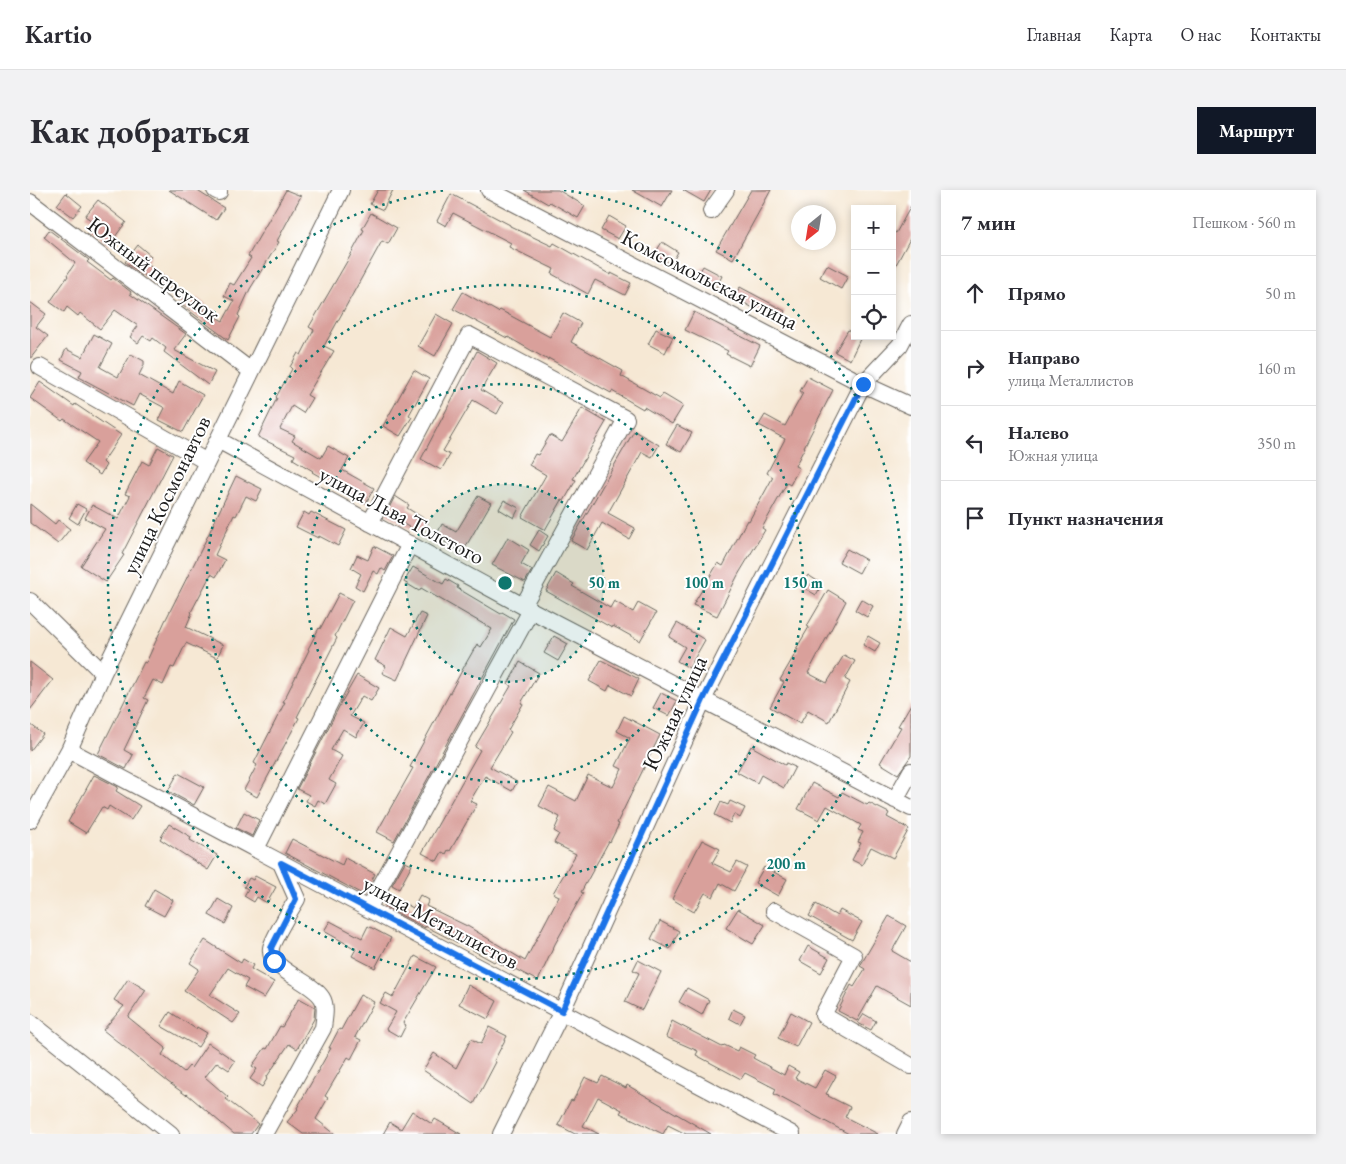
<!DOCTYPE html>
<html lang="ru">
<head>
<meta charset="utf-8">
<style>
  body { margin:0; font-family:"EB Garamond",serif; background:#f2f2f3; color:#2b2b33 }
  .controls { position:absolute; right:15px; top:15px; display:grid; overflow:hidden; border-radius:0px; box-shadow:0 2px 8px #0003 }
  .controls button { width:45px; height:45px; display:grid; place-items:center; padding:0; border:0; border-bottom:1px solid #e1e1e2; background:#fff; color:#2b2b33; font:25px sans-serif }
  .compass { position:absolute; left:761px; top:15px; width:45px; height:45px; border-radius:50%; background:#fff; box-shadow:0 2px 8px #0003; rotate:210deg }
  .stop { position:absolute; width:15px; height:15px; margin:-11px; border:4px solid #1a73e8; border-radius:50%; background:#fff }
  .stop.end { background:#1a73e8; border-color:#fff; box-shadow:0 1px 5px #0008 }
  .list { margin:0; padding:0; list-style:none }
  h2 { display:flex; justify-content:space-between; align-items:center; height:65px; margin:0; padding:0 20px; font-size:21px }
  h2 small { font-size:16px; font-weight:400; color:#7c7c81 }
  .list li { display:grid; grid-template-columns:32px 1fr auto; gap:15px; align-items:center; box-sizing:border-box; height:75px; padding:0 20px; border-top:1px solid #e1e1e2 }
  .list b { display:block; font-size:19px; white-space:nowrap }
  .list p { margin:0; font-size:16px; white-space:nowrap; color:#7c7c81 }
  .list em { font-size:16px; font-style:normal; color:#7c7c81 }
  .icon { flex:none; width:28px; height:28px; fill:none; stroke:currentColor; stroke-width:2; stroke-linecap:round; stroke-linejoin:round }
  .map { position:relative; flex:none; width:881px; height:944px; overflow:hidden; border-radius:0px }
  header { display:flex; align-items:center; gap:30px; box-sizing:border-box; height:70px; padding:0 25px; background:#fff; border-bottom:1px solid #e1e1e2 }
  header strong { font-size:24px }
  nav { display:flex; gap:28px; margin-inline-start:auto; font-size:18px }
  .intro { display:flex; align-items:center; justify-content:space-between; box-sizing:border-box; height:120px; padding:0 30px }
  h1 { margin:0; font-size:35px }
  .button { padding:12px 22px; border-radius:0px; background:#111827; color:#fff; font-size:18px; font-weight:700 }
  main { display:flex; gap:30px; padding:0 30px }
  aside { flex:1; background:#fff; border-radius:0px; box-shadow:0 2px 8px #0003 }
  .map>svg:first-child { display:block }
</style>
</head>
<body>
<header>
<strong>Kartio</strong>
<nav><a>Главная</a><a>Карта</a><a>О нас</a><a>Контакты</a></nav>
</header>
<div class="intro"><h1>Как добраться</h1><a class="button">Маршрут</a></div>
<main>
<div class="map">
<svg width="881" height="944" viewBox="0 0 881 944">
  <rect width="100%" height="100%" fill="#fff"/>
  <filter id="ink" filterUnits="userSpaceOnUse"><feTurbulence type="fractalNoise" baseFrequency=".02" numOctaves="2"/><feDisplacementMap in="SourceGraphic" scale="10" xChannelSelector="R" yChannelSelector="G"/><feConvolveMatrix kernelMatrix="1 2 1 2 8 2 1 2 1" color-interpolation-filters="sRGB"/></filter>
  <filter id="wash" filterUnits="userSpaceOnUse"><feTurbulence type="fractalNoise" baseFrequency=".0096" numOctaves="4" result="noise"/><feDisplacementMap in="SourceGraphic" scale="20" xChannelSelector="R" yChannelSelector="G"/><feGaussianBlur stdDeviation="1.12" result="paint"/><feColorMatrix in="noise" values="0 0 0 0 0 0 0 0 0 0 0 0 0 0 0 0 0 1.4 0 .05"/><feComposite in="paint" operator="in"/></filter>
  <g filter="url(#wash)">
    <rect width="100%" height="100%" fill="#f6e8d4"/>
    <g id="blocks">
      <path fill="#d9a09b" d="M139,0h27l28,18 -8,12z
        M256,0l15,6 -24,45 2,1 -29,47 -12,26 2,2 -12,23 -50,-38 3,-4 10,8 6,-8 10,8 -4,4 20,11 11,-20 -10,-5 6,-13 4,2 17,-27 -3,-2z
        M348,0h15l-10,20 -13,-6z
        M494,0h34l27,16 -7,12 -28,-16 -2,2z
        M602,0h40l-10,17z
        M653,0h28l-7,12z
        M721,0h20l-38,69 -17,-9z
        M36,3l16,13 -9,11 -16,-12z
        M421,4l59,31v1l42,20 2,-3 57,32v-2l20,10 -6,12 -30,-15 -7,14 -36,-20 2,-5 -45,-22 2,-4 -58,-30 -7,13 -9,-5z
        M68,10l28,22 -17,23 -19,-15 5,-7 -10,-7z
        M881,16v31l-19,35v-41l4,2z
        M341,23l26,15 -9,16 -6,-3 -58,105 10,5 -27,44 5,3 -9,15 -11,-7 -12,23 15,7 -3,5 29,17 7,-12 21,12 -7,12 32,18 -8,15 -54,-31 1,-1 -20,-12 2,-4 -37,-18 19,-39 -1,-1 16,-28 -2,-2 8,-14 3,2 13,-25 -5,-3 40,-69 15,-28 -2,-1z
        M579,26l17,10 -8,13 -17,-9z
        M19,40l40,30 -2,2 24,18 2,-2 18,14 -1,2 56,40 -12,16 41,22 -7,13 -44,-33 2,-4 -13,-10 -2,3 -8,-5 -5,7 -8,-6 8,-11 -23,-16 -15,19 -20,-16 -2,3 -11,-9 -3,5 -14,-10 18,-26 -1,-1 8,-12 -31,-26z
        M632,52l16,10 -7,12 -17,-9z
        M108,55l13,11 -5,7 26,20 -6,8 -41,-29z
        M797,75l21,11 -7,13 -21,-12z
        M673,76l19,10 -6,12 -20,-10z
        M710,97l45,24 -6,12 -45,-26z
        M433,102l35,20 2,-2 50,27 13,-24 18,10 -10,19 52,29 -2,5 39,22 3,-4 20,12 -11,18 -28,-17 -1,2 -31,-18 -1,2 -63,-35v2l-40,-23 -1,1 -54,-29z
        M0,112l16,12 -10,13 12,9 -18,23z
        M664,122l66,34 -10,20 -24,-12 2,-3 -43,-21z
        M406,124l17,10 -18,32 -17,-10z
        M626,139l17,8 -8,16 -17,-9z
        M818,140l7,4v2l6,1 -11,23 -15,-8z
        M64,144l18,10 -12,23 18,10 13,-23 13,7v4l-5,10 34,19 6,-13 24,14 -20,37 -24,-12 6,-12 -26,-14 -6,12 -54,-29 3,-6 -21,-11 5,-11 16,8z
        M447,161l20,12 -16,27 22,13 -6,11 -24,-14 -30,51 7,4 -9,15 -20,-11z
        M384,180l15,9 -20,36 3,2 -12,19 -17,-10z
        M778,187l25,13 -29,57h1l-10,19 4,2 -9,17 -3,-2 -25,45 3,2 -27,45 -21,41 -24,-11 25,-42 5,3 24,-46 2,1 24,-44 -6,-4 18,-34 -26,-14 6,-10 20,11 18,-33 -3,-2z
        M10,192l34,24 1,-2 46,31 -18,27 3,3 -6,10 -17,-12 15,-21 -34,-23 -2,2 -32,-23z
        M552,218l24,14 -33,57 3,1 -12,21 -2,-1 -17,30 -23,-13 24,-42 -17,-10 6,-11 3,1 12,-20 12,7z
        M647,235l15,8 -11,19 -15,-8z
        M604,241l25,14 -7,12 -10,-5 -34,61 27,15 -6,11 -27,-16 -15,27 -16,-9z
        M128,257l15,8 -51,99 2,1 -18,27 -25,-16 24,-37 -20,-11 7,-13 26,14 12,-23 -5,-2 17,-33 7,4z
        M206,286l26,13 -6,12 -10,-5 -10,20 -2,-1 -19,40 10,5 -9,17 -5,-3 -20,38 1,1 -6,14 37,18 -6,13 -31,-15 -12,25 -3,-1 -8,18 -10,-5 -9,18 4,2 -24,50 9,5 -7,14 -28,-15 46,-92 2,1 19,-42 37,-73z
        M365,306l14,9 -2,3 21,13 -7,13 -35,-20z
        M448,306l13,7 -29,50 -26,-17 6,-12 14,8z
        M474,310l15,8 -5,10 -15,-9z
        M0,314l25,20 3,-4 12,9 -12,15 -28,-21z
        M47,314l9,5 -8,15 -9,-6z
        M274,322l5,3 2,-3 35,18 -8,16 -19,-10 -1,2 -22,-11z
        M509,340l9,6 -9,15 -9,-6z
        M478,347l21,13 -8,14 11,6 -7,12 -33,-17z
        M344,356l19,10 -8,15 -4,-3 -3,6 -5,-3 -10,20 -8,-5 6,-12 -10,-6 6,-13 11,5z
        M817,359l19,11 -7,13 -20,-11z
        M383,377l30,17 3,-5 12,7 -1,2 44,26 1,-2 12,7 -120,222 -17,-9 36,-64 -3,-1 55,-102 12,-21 4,3 11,-18 -71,-41 -2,3 -15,-9z
        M526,383l18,11 -2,2 38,22 4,-7 19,11 5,-9 18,10 -16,28 -27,-15 -1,2 -66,-37z
        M778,385l14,9 -6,11 -15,-9z
        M798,400l18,11 -38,72 19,10 17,-28 11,6 -10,18 5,3 -21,40 -21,-12 -8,14 -30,-17 14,-25 -4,-2 18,-31h-2l13,-22 -2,-1z
        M309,403l14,7 -18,36 2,2 -40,79 2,1 -42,79 -13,-7 13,-25 -3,-2 31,-61h-2l26,-52 -1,-1 11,-21 1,1z
        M831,409l12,7 -6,11 -12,-7z
        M390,423l7,3 -30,64 -15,-7 4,-7 -11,-6 16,-33 16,9z
        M647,433l28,17 -16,28 -12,-7 8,-14 -16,-10z
        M524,446l14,8 -10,17 -14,-8z
        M838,446l12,7 -5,9 -12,-7z
        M571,470l38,19 -8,17 -21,-11 -3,6 -18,-10z
        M0,472l23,18 -23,30z
        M490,472l19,11 -18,30 2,1 -15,26 3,2 -21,35 27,15 -5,9 -27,-15 -15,25 7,3 -27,47 -2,-1 -2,4 -4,-2 -5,9 -15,-8 58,-103 -5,-3 36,-61 -3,-2z
        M327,485l22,13 -8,13 -9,-5 -12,20 14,7 -8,14 -13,-8 -12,21 11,6 -13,24 7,4 -11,20 -7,-4 -3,6 -9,-5 3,-6 -12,-6 44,-86z
        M631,503l16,8 -8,15 -16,-8z
        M881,514v52l-13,18 -18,-11 21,-36 -3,-1z
        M594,526l36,19 -43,88 2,1 -9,18 -1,-1 -28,51 2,1 -28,51 -17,37 -23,-12 -1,2 -19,-10 -1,1 -34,-19v1l-35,-18v2l-41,-22 6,-11 23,13 7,-13 9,5 -3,6 43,21 56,34 34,-65 -6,-3 23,-39 -22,-11 5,-9 -5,-3 6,-14 -21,-11 10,-19 27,14 12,-26 25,12 9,-18 -6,-3 14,-28 -13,-7z
        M0,534l13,10 -13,17z
        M721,556l34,19 1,-2 9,4 -11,21 -23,-13 -4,8 -20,-11z
        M148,583l26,14 -10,18 -26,-14z
        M64,585l24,12 -2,4 24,15 -9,14 -22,-14 -2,4 -5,-3 -16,26 -18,-11z
        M782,593l27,14 3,-5 25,13 2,-2 20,10 -2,4 22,12 -16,29 -22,-11 -9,18 -10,-5 9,-17 -3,-1 5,-10 -5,-2 3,-5 -34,-19 -8,14 -21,-11z
        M700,611l15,7 -5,10 -6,-4 -4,9 -15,-8 6,-13 7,3z
        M214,622l15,8 -7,16 -16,-8z
        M139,634l22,13 -1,3 27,15 -9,15 -48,-31z
        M262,649l50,26 3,-7 30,16 -11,21 -79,-42z
        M672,650l18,9 -8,14 19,9 6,-10 10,5 -13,24 -14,-8 -7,14 -8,-4 -11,19 -22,-13z
        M375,672l7,3 -13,24 -7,-4z
        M734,677l23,12 -9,17 -23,-13z
        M225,686l21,11 -9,16 -10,-6 -3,5 -10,-6 4,-7 -4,-2 5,-9 4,2z
        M124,699l19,11 -9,16 -19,-10z
        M188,709l15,9 -8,16 -16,-9z
        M786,714l21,12 3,-6 22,12 -10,18 -43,-24z
        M708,719l27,16 -12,19 -27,-16z
        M859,726l17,10 -14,25 19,11v43l-34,-19 -20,35 -19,-10 13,-26 3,2 11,-18 -5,-3z
        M300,731l32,17 6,-12 23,12 -16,30 -23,-12 4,-7 -32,-18z
        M630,731l19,10 -9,18 -19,-10z
        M175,750l36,23 2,-4 10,6 -2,4 23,13 -10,16 -20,-11 4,-7 -20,-12 -18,27 30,19 -7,9 -49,-32 15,-22 -9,-6z
        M778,756l21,12 -8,15 -21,-12z
        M385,766l21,11 -33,56 3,2 -6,12 -14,-8 10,-17 -16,-9 6,-10 7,4z
        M608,770l23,12 -19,38 -17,-8 14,-29 -6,-3z
        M98,789l18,11 -18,27 38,31 -4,7 22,17 5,-6 2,2 17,-25 27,18 -6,9 -12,-8 -12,15 23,20 -2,2 32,25 -7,10h-17l-47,-40 -1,1 -18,-13 -65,-52 21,-24 -10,-6z
        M438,795l29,16 -9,18 -29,-15z
        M657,798l22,12 -7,15 -23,-13z
        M330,805l14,7 -19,35 6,3 -10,19 -3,-2 -23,39 3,2 -12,21 19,15h-32l-16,-12 11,-13 -1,-1 34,-60h-2l10,-19 2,1z
        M269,808l16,9 -1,12 -17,30 -8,-5 -23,34 1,1 -5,8 -12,-8 7,-10 -5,-3 13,-18 2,1 13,-23 2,1z
        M703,819l12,6 -5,9 -11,-6z
        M140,822l26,17 1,-2 10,6 -9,14 -37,-21z
        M761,822l18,10 -13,25 -18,-9z
        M834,824l12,7 -5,9 -13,-7z
        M642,831l50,26 2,-2 13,6 2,-4 16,8 -2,3 31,17 4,-9 11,6 -4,6 20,10 10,-18 11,6 -10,18 3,1 -1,1 22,11 -5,10 33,17h-29l-75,-40 2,-5 -31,-16 -4,6 -45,-24 2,-4 -32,-14z
        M459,837l18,9 -13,25 2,1 -22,42 -51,-34 11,-17 22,15 15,-29 10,5z
        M572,886l24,12 1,-3 84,49h-25l-18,-9 -5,9 -43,-21 2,-3 -24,-13 -15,29 16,8h-24l-17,-9 13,-25 2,1 12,-24 13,6z
        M382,921l20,13 3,-5 26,15h-78l7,-12 11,7z"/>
    </g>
  </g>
  <g filter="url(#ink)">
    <use href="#blocks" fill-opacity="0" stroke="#68635c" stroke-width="1"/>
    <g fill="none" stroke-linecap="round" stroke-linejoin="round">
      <defs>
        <path id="minor" d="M185,0l4,2
          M459,0l374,194 48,22
          M0,12l221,169
          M681,21l15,-21
          M10,177l167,95
          M188,250l305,166 388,202
          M340,333l99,-188 157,84 -103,187
          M0,411l73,72
          M39,560l723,384
          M865,610l16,-29
          M0,630l39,-70 34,-77 238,-483
          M226,659l154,-305
          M338,719l163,-299
          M744,721l80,45 -31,59 88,51
          M0,832l141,112
          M234,944l59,-106c1,-9 4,-22 -1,-30 -11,-18 -54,-28 -51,-50 1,-7 21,-41 26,-49l-16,-36
          M471,944l61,-123 141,-311 160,-316 37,-39 11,-21
          M875,944l6,-12"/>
      </defs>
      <use href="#minor" stroke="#68635c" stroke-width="18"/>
      <use href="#minor" stroke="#fff" stroke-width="16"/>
    </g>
  </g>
  <g fill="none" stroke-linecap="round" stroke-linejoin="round" filter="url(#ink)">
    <path stroke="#1a73e8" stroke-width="6" d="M244,771l-3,-13 25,-49 -15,-36 281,148 141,-311 160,-316"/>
  </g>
  <circle cx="475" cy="393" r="99" fill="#0f766e" fill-opacity=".12"/>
  <g fill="none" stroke="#0f766e" stroke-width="2.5" stroke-dasharray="2.5 5">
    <circle cx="475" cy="393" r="99"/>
    <circle cx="475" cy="393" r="199"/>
    <circle cx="475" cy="393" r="298"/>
    <path d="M534 0A397 397 0 1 1 416 0"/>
  </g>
  <g text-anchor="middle" stroke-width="4" stroke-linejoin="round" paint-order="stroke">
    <g font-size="22" fill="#1c1c1c" stroke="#fff">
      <text transform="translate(124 79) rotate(37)" y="8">Южный переулок</text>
      <text transform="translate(680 89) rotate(27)" y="8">Комсомольская улица</text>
      <text transform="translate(136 305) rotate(-64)" y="8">улица Космонавтов</text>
      <text transform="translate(372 325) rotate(28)" y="8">улица Льва Толстого</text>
      <text transform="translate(644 523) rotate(-65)" y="8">Южная улица</text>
      <text transform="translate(411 732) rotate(28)" y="8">улица Металлистов</text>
    </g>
  </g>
  <circle cx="475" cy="393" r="8" fill="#0f766e" stroke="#fff" stroke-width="2.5"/>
  <g font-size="15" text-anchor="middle" font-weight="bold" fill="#0f766e" stroke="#fff" stroke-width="4" stroke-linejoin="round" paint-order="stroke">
    <text x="574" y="398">50 m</text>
    <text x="674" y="398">100 m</text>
    <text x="773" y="398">150 m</text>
    <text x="756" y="679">200 m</text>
  </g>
</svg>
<div class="controls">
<button>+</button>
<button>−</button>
<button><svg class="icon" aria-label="locate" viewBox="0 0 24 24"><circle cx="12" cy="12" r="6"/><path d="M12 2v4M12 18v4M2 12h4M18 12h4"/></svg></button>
</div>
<svg class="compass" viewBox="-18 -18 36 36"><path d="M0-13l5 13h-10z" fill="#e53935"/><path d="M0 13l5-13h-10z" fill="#7c7c81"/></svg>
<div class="stop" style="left:244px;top:771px"></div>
<div class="stop end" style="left:833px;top:194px"></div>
</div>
<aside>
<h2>7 мин<small>Пешком · 560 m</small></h2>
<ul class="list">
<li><svg class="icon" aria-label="ahead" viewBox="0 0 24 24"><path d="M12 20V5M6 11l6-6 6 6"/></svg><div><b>Прямо</b></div><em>50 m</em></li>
<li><svg class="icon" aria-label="right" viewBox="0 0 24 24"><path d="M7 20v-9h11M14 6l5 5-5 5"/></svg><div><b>Направо</b><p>улица Металлистов</p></div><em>160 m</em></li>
<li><svg class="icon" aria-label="left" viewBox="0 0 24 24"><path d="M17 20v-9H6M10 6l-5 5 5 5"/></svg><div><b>Налево</b><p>Южная улица</p></div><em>350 m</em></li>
<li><svg class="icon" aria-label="arrive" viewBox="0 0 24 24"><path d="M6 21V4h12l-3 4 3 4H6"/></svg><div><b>Пункт назначения</b></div></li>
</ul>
</aside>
</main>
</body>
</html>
